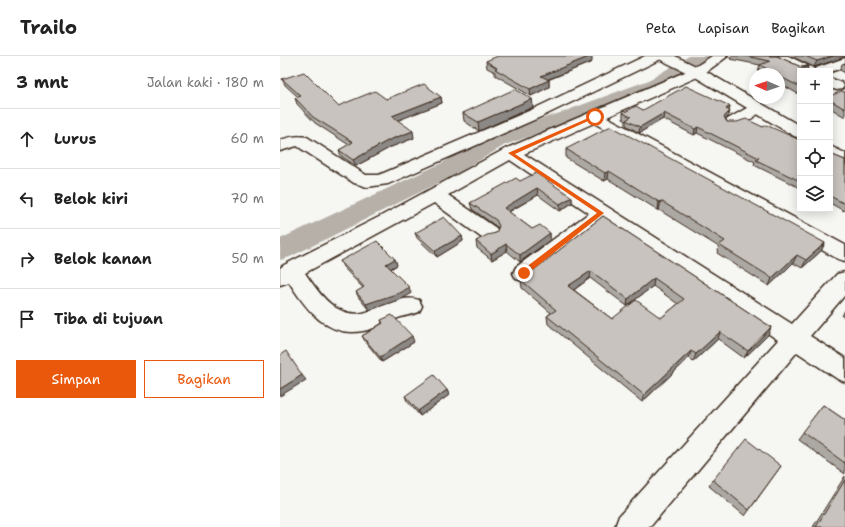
<!DOCTYPE html>
<html lang="id">
<head>
<meta charset="utf-8">
<style>
  body { margin:0; font-family:"Shantell Sans",sans-serif; background:#f2f2f2; color:#222 }
  .controls { position:absolute; right:12px; top:12px; display:grid; overflow:hidden; border-radius:0px; box-shadow:0 2px 10px #0003 }
  .controls button { width:36px; height:36px; display:grid; place-items:center; padding:0; border:0; border-bottom:1px solid #e0e0e0; background:#fff; color:#222; font:20px sans-serif }
  .compass { position:absolute; left:469px; top:12px; width:36px; height:36px; border-radius:50%; background:#fff; box-shadow:0 2px 10px #0003; rotate:272deg }
  .stop { position:absolute; width:12px; height:12px; margin:-9px; border:3px solid #ea580c; border-radius:50%; background:#fff }
  .stop.end { background:#ea580c; border-color:#fff; box-shadow:0 1px 4px #0008 }
  .list { margin:0; padding:0; list-style:none }
  h2 { display:flex; justify-content:space-between; align-items:center; height:52px; margin:0; padding:0 16px; font-size:17px }
  h2 small { font-size:13px; font-weight:400; color:#767676 }
  .list li { display:grid; grid-template-columns:26px 1fr auto; gap:12px; align-items:center; box-sizing:border-box; height:60px; padding:0 16px; border-top:1px solid #e0e0e0 }
  .list b { display:block; font-size:15px; white-space:nowrap }
  .list em { font-size:13px; font-style:normal; color:#767676 }
  .actions { display:flex; gap:8px; padding:12px 16px }
  .actions a { flex:1; padding:9px 0; border:1px solid #ea580c; border-radius:0px; text-align:center; font-size:14px; color:#ea580c }
  .actions .main { background:#ea580c; color:#fff }
  .icon { flex:none; width:22px; height:22px; fill:none; stroke:currentColor; stroke-width:2; stroke-linecap:round; stroke-linejoin:round }
  .map { position:relative; flex:none; width:565px; height:471px; overflow:hidden }
  header { display:flex; align-items:center; gap:24px; box-sizing:border-box; height:56px; padding:0 20px; background:#fff; border-bottom:1px solid #e0e0e0 }
  header strong { font-size:19px }
  nav { display:flex; gap:22px; margin-inline-start:auto; font-size:14px }
  main { display:flex }
  aside { flex:1; background:#fff }
  .map>svg:first-child { display:block }
</style>
</head>
<body>
<header>
<strong>Trailo</strong>
<nav><a>Peta</a><a>Lapisan</a><a>Bagikan</a></nav>
</header>
<main>
<aside>
<h2>3 mnt<small>Jalan kaki · 180 m</small></h2>
<ul class="list">
<li><svg class="icon" aria-label="ahead" viewBox="0 0 24 24"><path d="M12 20V5M6 11l6-6 6 6"/></svg><div><b>Lurus</b></div><em>60 m</em></li>
<li><svg class="icon" aria-label="left" viewBox="0 0 24 24"><path d="M17 20v-9H6M10 6l-5 5 5 5"/></svg><div><b>Belok kiri</b></div><em>70 m</em></li>
<li><svg class="icon" aria-label="right" viewBox="0 0 24 24"><path d="M7 20v-9h11M14 6l5 5-5 5"/></svg><div><b>Belok kanan</b></div><em>50 m</em></li>
<li><svg class="icon" aria-label="arrive" viewBox="0 0 24 24"><path d="M6 21V4h12l-3 4 3 4H6"/></svg><div><b>Tiba di tujuan</b></div></li>
</ul>
<div class="actions"><a class="main">Simpan</a><a>Bagikan</a></div>
</aside>
<div class="map">
<svg width="565" height="471" viewBox="0 0 565 471">
  <rect width="100%" height="100%" fill="#f6f6f2"/>
  <filter id="ink" filterUnits="userSpaceOnUse"><feTurbulence type="fractalNoise" baseFrequency=".025" numOctaves="2"/><feDisplacementMap in="SourceGraphic" scale="8" xChannelSelector="R" yChannelSelector="G"/><feConvolveMatrix kernelMatrix="1 2 1 2 8 2 1 2 1" color-interpolation-filters="sRGB"/></filter>
  <g filter="url(#ink)">
    <g fill="none" stroke-linecap="round" stroke-linejoin="round">
      <path fill="#b6b0a9" fill-rule="evenodd" d="M409,0h22l-3,4 -45,28 -89,33 -69,24 -45,27 -170,85 -10,3v-21l164,-77 45,-27 71,-22 89,-33z"/>
      <defs>
        <path id="minor" d="M365,0h18l-2,3 -118,57 -155,68 -21,3 -13,-4 -57,-37 -17,5v-11c10,-3 17,-5 27,-3l59,38h13l152,-65z
          M432,0h16l-26,19 -95,42 238,128v16l-7,-2 -244,-136 -70,31 268,170 45,-50 8,-2v23l-35,41 35,22v24l-9,-4 -39,-26 -147,175h-35l4,-11 159,-176 -176,-118 -70,57 -8,2 -8,-2 -3,-6 3,-6 73,-54 -79,-53 -62,35 48,33 3,5 -3,5 -7,2 -7,-2 -48,-35 -129,70c14,20 30,45 58,40 9,-2 19,-8 29,-11 10,-3 17,-5 27,-2l3,6 -3,6c-8,3 -16,4 -24,7 -10,4 -20,10 -32,12 -36,7 -57,-22 -74,-49l-9,3v-17l4,-3 95,-48 126,-68 187,-80z
          M490,0h18l25,12 1,2 2,-2 29,-10v9l-15,5v-1h-30v1l-28,-13z
          M550,22l12,5 2,3 -2,3 -5,1 -7,-2z
          M477,47l5,2 3,3 -3,3c-10,7 -23,19 -36,15l-2,-3 2,-3 26,-15z"/>
        <path id="highway" d="M377,0h18l27,13 98,57v12l-6,-2 -102,-61 -33,-16z
          M550,90l15,7v12l-15,-7z"/>
      </defs>
      <use href="#minor" stroke="#3b2a1e" stroke-width="3"/>
      <use href="#highway" stroke="#3b2a1e" stroke-width="3"/>
      <use href="#minor" fill="#f6f6f2" fill-rule="evenodd"/>
      <use href="#highway" fill="#f6f6f2" fill-rule="evenodd"/>
    </g>
    <path fill="#aca8a3" stroke="#3b2a1e" fill-rule="evenodd" d="M451,0h46l24,11 7,-1 -1,5h-7v24l-21,-12v-9h-16l-5,-3 2,-6 -30,-6z
      M511,0h54v1l-31,10z
      M206,5l106,1 -44,18h1v7l-18,9 -36,-21v-3l-8,-4z
      M565,7v10l-5,-3 2,-6z
      M2,23l56,27 48,-7 55,-2 1,6 -44,17 16,18 -23,9 -35,19 -15,-10 -2,-6 10,-5 -34,-22 -18,-19 -2,-6 3,-1 -13,-12z
      M564,36h1v25l-15,-9v-12z
      M252,43l1,8 -54,24 -15,-10 -1,-8z
      M450,50l-2,11 -2,2 1,3 36,5 37,13v48l-46,-23 1,-3 -58,-29 -3,2 -31,-16 -24,14 -13,-8v-4l-3,-2v-6l20,-3z
      M286,93l259,94 -4,8 -19,17 -9,-5 -24,23 -52,-33 2,-6 -60,-37h-1l-50,-31 -4,2 -38,-23z
      M550,98l15,6v50l-1,1 -14,-8z
      M240,125l52,16v6l-12,8 -22,-16 -29,17 23,17 18,4v7l-30,22 -13,-11 -15,9 -15,-12 -1,-7 20,-8 2,-5 -1,-1 -25,-18 -2,-6z
      M323,160l168,111 -3,8 -24,23 -26,-19 -25,23 -4,-4 -47,44 -94,-78 -1,-8 4,-3 -29,-25 -1,-8zM310,222l37,28 26,-20 25,18 -17,14 -49,1 -38,-29z
      M135,177l47,3 1,5 -26,16 -20,-19z
      M115,203l2,6 -6,4 20,24 -7,5 -35,12 -10,-12 -3,-6 7,-4 -20,-21 -3,-6z
      M565,254v8l-3,-2z
      M101,264l33,22 -32,20 -17,-21 -3,-5 20,-13z
      M167,334l2,5 -29,21 -13,-15 -2,-5z
      M543,349l22,15v54l-48,-35z
      M501,410l-36,50 -36,-30 4,-6z
      M565,420v51h-32z"/>
    <path fill="#8c8885" stroke="#3b2a1e" d="M311,0h1v6l-51,20v-6z
      M553,0h12v1l-31,10 3,-6z
      M528,10l-1,5h-7v4l-3,-4z
      M269,24v7l-18,9 -1,-7z
      M161,41l1,6 -48,19 -2,-6z
      M252,43l1,8 -54,24 -1,-9z
      M450,50l-1,6 -3,-3z
      M450,55l-2,6 -5,5 1,-5z
      M384,57l-1,6 -24,14 1,-6z
      M418,71l-1,6 -3,2 1,-6z
      M133,75l1,7 -23,9 -35,19 -3,-6 36,-20z
      M329,115l-1,8 -4,2 1,-8z
      M257,132l1,7 -34,19v-6z
      M292,141v6l-12,8v-7z
      M381,145l-2,9h-1l1,-8z
      M270,177v7l-30,22v-7z
      M182,180l1,5 -26,16 -2,-6z
      M545,187l-4,8 -19,17 4,-8z
      M226,188l1,7 -15,9 -1,-6z
      M517,199l-4,8 -24,23 3,-8z
      M115,203l2,6 -9,5 -2,-6z
      M311,215l-1,7 -22,16v-8z
      M374,222l-1,8 -26,20 1,-7z
      M129,231l2,6 -7,5 -35,12 -3,-6z
      M491,271l-3,8 -24,23 4,-7z
      M440,276l-2,7 -25,23 3,-8z
      M132,280l2,6 -32,20 -2,-5z
      M411,295l-2,7 -47,44 2,-7z
      M22,319l4,5 -26,16v-7z
      M167,334l2,5 -29,21 -2,-5z"/>
    <path fill="#c8c3be" stroke="#3b2a1e" fill-rule="evenodd" d="M218,0h93l-50,20 8,4 -19,9 -35,-20 2,-1 -11,-7z
      M465,0h32l24,11 7,-1 -11,5 3,2v14l-21,-11v-2h-3l-16,-9 10,-4z
      M525,0h28l-16,5z
      M24,16l34,34 37,-15 11,8 38,-15 17,13 -49,19 21,15 -24,9 -36,20 -14,-10 14,-8 -40,-25 -18,-19 6,-2 -19,-17z
      M406,30l44,20 -4,3 4,2 -6,6 3,5h10l9,-3 17,8 3,-2 34,15v41l-44,-21 3,-2 -61,-31 -3,2 -31,-16 -24,14 -14,-7 5,-3 -8,-4 13,-7 7,4z
      M235,33l17,10 -54,23 -15,-9z
      M562,35l2,1h1v17l-15,-9v-4z
      M331,70l214,117 -19,17 -9,-5 -25,23 -53,-33 6,-4 -64,-40 -2,1 -50,-31 -4,2 -39,-24z
      M550,98l15,6v44l-15,-8z
      M256,117l36,24 -12,7 -23,-16 -33,20 28,21 8,-4 10,8 -30,22 -14,-11 -15,10 -15,-13 11,-6 9,-2 3,-7 -3,-6 -26,-17 46,-25 4,3z
      M323,160l168,111 -23,24 -28,-19 -24,22 -5,-3 -47,44 -97,-79 9,-6 -35,-30zM311,215l37,28 26,-21 30,21 -23,19 -25,-18 -24,19 -44,-33z
      M164,161l18,19 -27,15 -20,-18z
      M97,185l18,18 -9,5 23,23 -7,5 -36,12 -10,-12 8,-5 -24,-26z
      M112,259l20,21 -32,21 -18,-21 21,-13 -2,-3z
      M6,295l16,24 -22,14v-34z
      M154,319l13,15 -29,21 -13,-15z
      M543,349l22,15v43l-43,-31z
      M466,383l35,27 -32,44 -36,-30z
      M565,424v47h-29z"/>
  </g>
  <path fill="#ea580c" d="M313,60l4,1 -82,37 89,59 -78,62h-5v-4l76,-58 -89,-60z"/>
</svg>
<div class="controls">
<button>+</button>
<button>−</button>
<button><svg class="icon" aria-label="locate" viewBox="0 0 24 24"><circle cx="12" cy="12" r="6"/><path d="M12 2v4M12 18v4M2 12h4M18 12h4"/></svg></button>
<button><svg class="icon" aria-label="layers" viewBox="0 0 24 24"><path d="M12 4l9 5-9 5-9-5zM3 14l9 5 9-5"/></svg></button>
</div>
<svg class="compass" viewBox="-18 -18 36 36"><path d="M0-13l5 13h-10z" fill="#e53935"/><path d="M0 13l5-13h-10z" fill="#767676"/></svg>
<div class="stop" style="left:315px;top:61px"></div>
<div class="stop end" style="left:244px;top:217px"></div>
</div>
</main>
</body>
</html>
